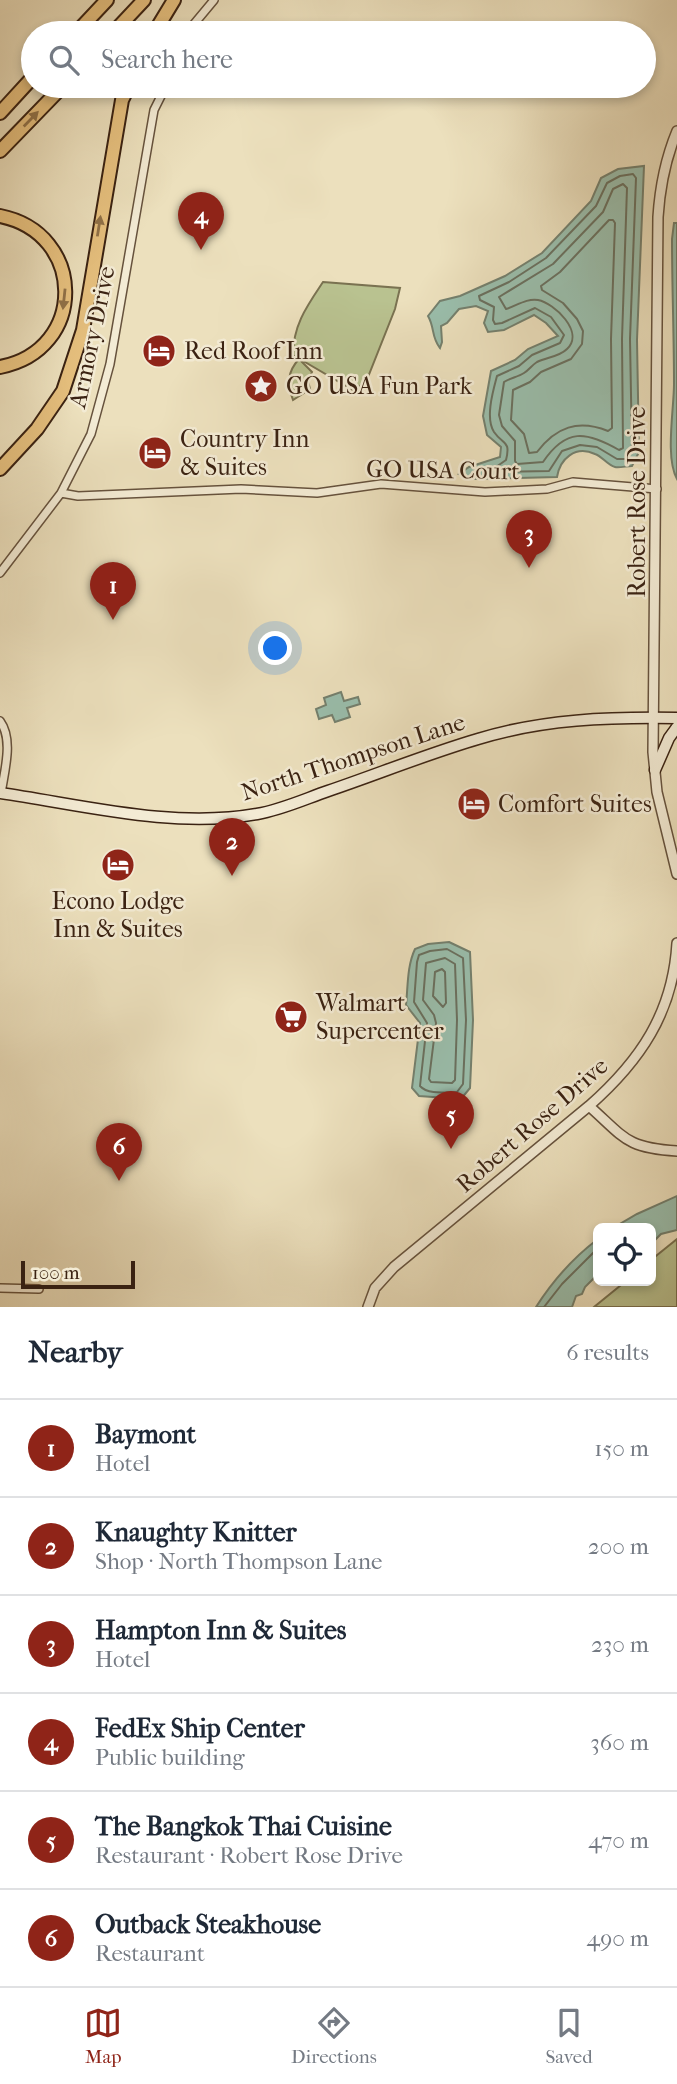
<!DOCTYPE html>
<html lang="en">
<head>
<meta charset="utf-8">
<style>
  body { margin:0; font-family:"IM FELL French Canon",serif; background:#f2f2f3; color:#1f2937 }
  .controls { position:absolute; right:21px; bottom:21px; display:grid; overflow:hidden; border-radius:10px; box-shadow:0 4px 10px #0003 }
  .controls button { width:63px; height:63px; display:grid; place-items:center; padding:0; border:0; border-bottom:2px solid #e0e1e3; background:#fff; color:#1f2937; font:35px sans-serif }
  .scale { position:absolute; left:21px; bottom:18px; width:114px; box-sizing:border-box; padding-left:7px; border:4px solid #3a2212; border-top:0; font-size:19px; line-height:24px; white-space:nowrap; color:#3a2212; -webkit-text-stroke:5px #f3ebd4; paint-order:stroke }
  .you { position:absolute; left:276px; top:649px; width:24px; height:24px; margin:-18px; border:5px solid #fff; border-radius:50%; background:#1a73e8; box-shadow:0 0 0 10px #1a73e833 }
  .badge { display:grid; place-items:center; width:46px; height:46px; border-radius:50%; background:#8f2418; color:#fff; font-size:23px; font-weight:700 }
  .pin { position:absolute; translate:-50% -58px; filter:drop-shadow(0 2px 4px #0008) }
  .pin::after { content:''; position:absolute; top:37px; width:24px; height:21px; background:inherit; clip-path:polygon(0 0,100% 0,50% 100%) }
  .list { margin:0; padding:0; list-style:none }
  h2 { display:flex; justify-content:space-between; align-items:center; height:91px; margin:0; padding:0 28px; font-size:30px }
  h2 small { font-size:23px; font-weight:400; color:#747a83 }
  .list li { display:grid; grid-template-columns:46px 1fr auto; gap:21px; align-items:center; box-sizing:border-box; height:98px; padding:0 28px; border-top:2px solid #e0e1e3 }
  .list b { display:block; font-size:26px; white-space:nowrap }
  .list p { margin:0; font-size:23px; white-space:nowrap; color:#747a83 }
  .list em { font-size:23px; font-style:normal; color:#747a83 }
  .icon { flex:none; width:38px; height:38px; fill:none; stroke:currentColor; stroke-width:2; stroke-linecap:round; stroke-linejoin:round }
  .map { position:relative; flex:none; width:677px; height:1307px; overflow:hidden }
  .search { position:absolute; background:#fff; box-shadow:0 4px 10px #0003; left:21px; right:21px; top:21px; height:77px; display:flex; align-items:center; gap:18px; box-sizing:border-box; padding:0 24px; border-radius:38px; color:#747a83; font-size:26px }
  .sheet { height:679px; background:#fff }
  nav { display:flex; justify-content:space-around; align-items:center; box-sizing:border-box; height:98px; border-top:2px solid #e0e1e3; background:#fff; font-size:19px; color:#747a83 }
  nav a { display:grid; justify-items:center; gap:4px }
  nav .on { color:#8f2418 }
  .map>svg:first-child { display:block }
</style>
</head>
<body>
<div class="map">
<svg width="677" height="1307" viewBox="0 0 677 1307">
  <rect width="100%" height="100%" fill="#ece0bd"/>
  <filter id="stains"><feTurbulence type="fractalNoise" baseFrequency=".00286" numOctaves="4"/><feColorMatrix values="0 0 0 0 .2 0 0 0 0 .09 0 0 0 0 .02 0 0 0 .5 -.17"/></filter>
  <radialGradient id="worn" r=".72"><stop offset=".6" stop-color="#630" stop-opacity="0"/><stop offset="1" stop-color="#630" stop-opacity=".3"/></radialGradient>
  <path fill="#b9c290" stroke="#7a7251" stroke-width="2" d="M323,282l77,6 -5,21 -29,73 -13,8 -60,-35c0,-30 14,-49 30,-73z
    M299,359l13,13 -4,9 2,8 -17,11c-6,-16 -6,-28 6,-41z
    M677,1239v68h-83l32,-26h25v-21z"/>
  <path fill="#9abeac" stroke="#74806e" stroke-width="2" d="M644,166l-7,174 2,112 -7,14c-5,0 -13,2 -17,1 -8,-2 -13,-11 -20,-13 -20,-9 -35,5 -38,23l-87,2 -11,-5 10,-7 31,-10 1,-10 -14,-12 -4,-19 8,-45 24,-11 13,-11 30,-13 -12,-13 -12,-8 -30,15 -16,2 -4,-9 4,-12 -12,-5 -17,3 -12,14 -6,3 1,16 -2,6c-9,-11 -5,-20 -12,-32l12,-15 20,-5 45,-20 37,-23 49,-52 10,-23 17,-9z
    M674,223h3v256c-12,-21 -3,-70 -3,-95 0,-49 -2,-97 -2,-145z
    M341,692l3,9 14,-4 2,7 -13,4 3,9 -15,5 -3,-7 -13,4 -3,-10 10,-4 -2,-7z
    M449,942l21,10 3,68 -3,68 -9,11 -42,-3 -7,-8 8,-65 -14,-18c2,-19 1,-39 9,-56l13,-5z
    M677,1196v34l-16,4 -10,10v-16h-38l24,-14z
    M598,1239v35l-13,13 -3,7 -6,2 -4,11h-36c16,-25 38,-50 62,-68z"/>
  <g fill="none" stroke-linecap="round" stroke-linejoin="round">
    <path stroke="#6a705f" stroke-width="2" d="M633,174l3,4 -6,161 2,112 -5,8h-10l-20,-12 -17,-2 -18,6 -13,20 -51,1 -2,-5 10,-7c5,-20 -3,-15 -12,-28 -9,-14 -1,-41 3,-56l22,-10 13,-11 28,-12 4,-8 -13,-18 -16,-9 -33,15 -7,1 -2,-4 1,-13 -14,-7 -1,-4 30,-14 37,-24 50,-52 11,-23 13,-7z
      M623,184l4,4 -5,151 1,109 -4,2c-33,-19 -53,-22 -76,12l-26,2 -2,-3v-20l-13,-15 -3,-11 5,-33c6,-4 14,-5 20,-9 5,-3 8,-8 13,-11 10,-5 22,-5 30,-13 18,-17 -13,-46 -29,-49 -11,-2 -22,6 -32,9l-7,-12 54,-33 50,-52 10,-23z
      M609,220h4l2,3 -4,116 1,89 -4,3c-30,-12 -52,-4 -71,21l-8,1 -5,-19 -13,-14 2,-30 17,-8 11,-10 30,-13 11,-15 1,-13 -6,-12 -14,-16 -21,-13 -1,-4 19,-14z
      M447,949l16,9 3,62 -3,64 -6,8c-11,0 -29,3 -37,-6l7,-63 -13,-21 3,-40 2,-7 11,-4z
      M445,958l10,6 2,56 -2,60 -3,3 -21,-1 -2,-3 7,-56 -2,-8 -11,-15 3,-37z
      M442,969l3,3 1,31 -3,4 -10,-11 2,-24z
      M544,1307l18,-23 36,-36"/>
    <defs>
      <path id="minor" d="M190,33l4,-9 20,-24
        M61,493l17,3 163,-7 76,4 64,-9 104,8 62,-3 26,-7 84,7
        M0,573l61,-80 30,-59 19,-70 44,-254 12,-24
        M0,721c14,19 4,51 1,73
        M0,1288l39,1"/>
      <path id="tertiary" d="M677,131c-12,29 -17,55 -19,86l-5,535 4,40 20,82
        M589,1106c36,32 37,42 88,45
        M368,1307l7,-19 19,-21 195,-161c51,-45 84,-93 88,-163"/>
      <path id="secondary" d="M655,770l14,-32 8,-11
        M0,793c83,12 173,36 257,21 24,-4 48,-15 71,-23 50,-17 99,-37 150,-52 65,-20 131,-22 199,-21"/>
      <path id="motorway" d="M76,33l31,-33
        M113,33l31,-33
        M154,33l20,-33
        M0,113l33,-36
        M0,151l63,-65
        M0,216c86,17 88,134 0,151
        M0,469l37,-40 26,-38 20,-61 39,-230 7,-14"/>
    </defs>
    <use href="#minor" stroke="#66523d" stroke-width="10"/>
    <use href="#tertiary" stroke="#66523d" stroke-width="12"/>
    <use href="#secondary" stroke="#3a2212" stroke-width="13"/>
    <use href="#motorway" stroke="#3a2212" stroke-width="16"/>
    <use href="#minor" stroke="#f3ebd4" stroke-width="7"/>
    <use href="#tertiary" stroke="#f3ebd4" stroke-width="9"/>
    <use href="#secondary" stroke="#f3ebd4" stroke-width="10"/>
    <use href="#motorway" stroke="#e6c07e" stroke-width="12"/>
  </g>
  <defs><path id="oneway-solid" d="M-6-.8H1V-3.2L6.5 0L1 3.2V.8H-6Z" transform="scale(1.75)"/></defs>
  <g fill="#907148">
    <use href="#oneway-solid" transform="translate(31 119) rotate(-46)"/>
    <use href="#oneway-solid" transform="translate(99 226) rotate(-81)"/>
    <use href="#oneway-solid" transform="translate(64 299) rotate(96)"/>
  </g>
  <defs>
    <symbol id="hotel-disc" viewBox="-11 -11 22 22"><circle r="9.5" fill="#8f2418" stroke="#f3ebd4"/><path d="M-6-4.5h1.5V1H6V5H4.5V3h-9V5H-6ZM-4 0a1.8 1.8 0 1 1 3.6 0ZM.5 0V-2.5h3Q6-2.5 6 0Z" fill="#fff"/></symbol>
    <symbol id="sight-disc" viewBox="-11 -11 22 22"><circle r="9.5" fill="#8f2418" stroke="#f3ebd4"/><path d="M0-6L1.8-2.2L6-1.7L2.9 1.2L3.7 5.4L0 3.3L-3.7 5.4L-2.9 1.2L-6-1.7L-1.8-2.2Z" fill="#fff"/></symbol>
    <symbol id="supermarket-disc" viewBox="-11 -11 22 22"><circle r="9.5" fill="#8f2418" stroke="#f3ebd4"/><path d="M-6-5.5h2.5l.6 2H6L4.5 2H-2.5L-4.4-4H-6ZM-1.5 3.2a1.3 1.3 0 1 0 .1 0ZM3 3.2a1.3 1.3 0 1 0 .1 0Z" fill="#fff"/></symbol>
  </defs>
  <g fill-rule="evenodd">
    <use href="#hotel-disc" x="140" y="332" width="38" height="38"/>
    <use href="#sight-disc" x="242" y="367" width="38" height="38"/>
    <use href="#hotel-disc" x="136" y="434" width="38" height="38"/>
    <use href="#hotel-disc" x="455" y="785" width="38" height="38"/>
    <use href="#hotel-disc" x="99" y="846" width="38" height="38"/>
    <use href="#supermarket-disc" x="272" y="998" width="38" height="38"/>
  </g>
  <g text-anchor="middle" stroke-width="5" stroke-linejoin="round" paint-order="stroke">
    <g font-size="24" fill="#3a2212" stroke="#f3ebd4">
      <text transform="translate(92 337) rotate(-78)" y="8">Armory Drive</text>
      <text transform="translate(443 470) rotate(1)" y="8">GO USA Court</text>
      <text transform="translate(637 502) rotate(-90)" y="8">Robert Rose Drive</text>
      <text transform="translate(353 757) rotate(-18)" y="8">North Thompson Lane</text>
      <text transform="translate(532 1125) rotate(-41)" y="8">Robert Rose Drive</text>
    </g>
    <g font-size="24" fill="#3a2212" stroke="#f3ebd4" text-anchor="start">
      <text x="184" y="359">Red Roof Inn</text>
      <text x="286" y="394">GO USA Fun Park</text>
      <text x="180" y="447">Country Inn<tspan x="180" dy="28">&amp; Suites</tspan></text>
      <text x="498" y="812">Comfort Suites</text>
      <text x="118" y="909" text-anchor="middle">Econo Lodge<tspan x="118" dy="28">Inn &amp; Suites</tspan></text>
      <text x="316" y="1011">Walmart<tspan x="316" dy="28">Supercenter</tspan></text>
    </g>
  </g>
  <rect width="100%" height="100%" filter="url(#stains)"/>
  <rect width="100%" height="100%" fill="url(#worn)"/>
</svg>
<div class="controls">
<button><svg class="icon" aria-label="locate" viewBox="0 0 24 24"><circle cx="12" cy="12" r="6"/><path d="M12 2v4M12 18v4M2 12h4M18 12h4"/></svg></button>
</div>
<div class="scale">100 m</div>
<div class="you"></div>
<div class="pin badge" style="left:113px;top:620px">1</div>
<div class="pin badge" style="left:232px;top:876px">2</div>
<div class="pin badge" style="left:529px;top:568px">3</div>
<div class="pin badge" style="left:201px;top:250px">4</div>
<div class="pin badge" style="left:451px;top:1149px">5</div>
<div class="pin badge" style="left:119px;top:1181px">6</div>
<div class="search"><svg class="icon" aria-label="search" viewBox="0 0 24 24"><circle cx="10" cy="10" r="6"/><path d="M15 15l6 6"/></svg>Search here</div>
</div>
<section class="sheet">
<h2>Nearby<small>6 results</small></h2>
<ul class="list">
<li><span class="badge">1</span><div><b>Baymont</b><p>Hotel</p></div><em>150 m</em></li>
<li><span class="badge">2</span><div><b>Knaughty Knitter</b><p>Shop · North Thompson Lane</p></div><em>200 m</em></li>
<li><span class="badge">3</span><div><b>Hampton Inn &amp; Suites</b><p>Hotel</p></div><em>230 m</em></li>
<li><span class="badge">4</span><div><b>FedEx Ship Center</b><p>Public building</p></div><em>360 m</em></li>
<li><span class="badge">5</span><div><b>The Bangkok Thai Cuisine</b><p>Restaurant · Robert Rose Drive</p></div><em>470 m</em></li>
<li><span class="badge">6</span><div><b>Outback Steakhouse</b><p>Restaurant</p></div><em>490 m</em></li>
</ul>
</section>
<nav>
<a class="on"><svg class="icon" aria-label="map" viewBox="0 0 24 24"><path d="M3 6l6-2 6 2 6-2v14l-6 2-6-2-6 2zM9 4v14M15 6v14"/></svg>Map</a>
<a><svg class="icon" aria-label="directions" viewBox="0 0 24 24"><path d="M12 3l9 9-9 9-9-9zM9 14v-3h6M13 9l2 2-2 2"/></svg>Directions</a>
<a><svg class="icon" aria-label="saved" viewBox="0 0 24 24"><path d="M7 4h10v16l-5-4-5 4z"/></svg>Saved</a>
</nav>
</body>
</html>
